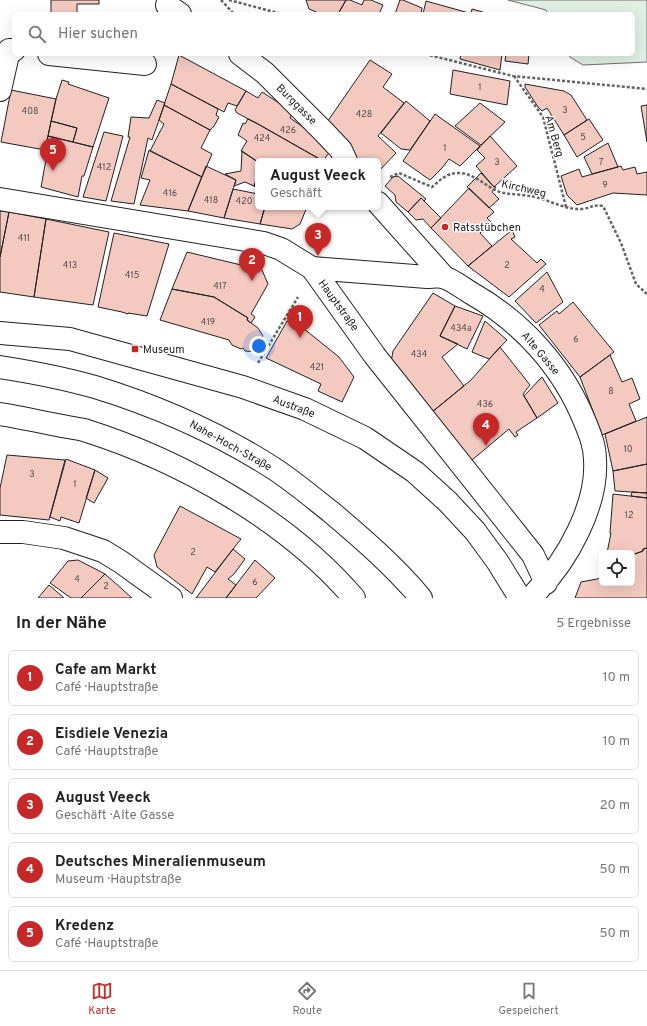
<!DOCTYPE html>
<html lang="de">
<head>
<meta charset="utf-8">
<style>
  body { margin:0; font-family:Overpass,sans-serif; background:#f6f6f6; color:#222 }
  .controls { position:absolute; right:12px; bottom:12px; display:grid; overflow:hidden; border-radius:6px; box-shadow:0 4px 16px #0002 }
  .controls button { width:36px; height:36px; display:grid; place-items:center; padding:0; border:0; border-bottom:1px solid #e0e0e0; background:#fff; color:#222; font:20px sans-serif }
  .you { position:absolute; left:259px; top:346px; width:14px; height:14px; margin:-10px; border:3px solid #fff; border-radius:50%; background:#1a73e8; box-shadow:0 0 0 6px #1a73e833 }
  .badge { display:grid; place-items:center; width:26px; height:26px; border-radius:50%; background:#c62828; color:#fff; font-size:13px; font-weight:700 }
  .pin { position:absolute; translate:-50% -33px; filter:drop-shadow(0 1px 2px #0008) }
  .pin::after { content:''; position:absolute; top:21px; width:14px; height:12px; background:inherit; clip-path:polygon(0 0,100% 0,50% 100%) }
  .popup { position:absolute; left:255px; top:158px; width:126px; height:52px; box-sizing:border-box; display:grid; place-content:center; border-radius:6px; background:#fff; filter:drop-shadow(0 1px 3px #0005); font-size:13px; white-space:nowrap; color:#767676 }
  .popup b { font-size:15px; color:#222 }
  .popup::after { content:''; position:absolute; left:50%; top:100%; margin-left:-8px; border:8px solid transparent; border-top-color:#fff }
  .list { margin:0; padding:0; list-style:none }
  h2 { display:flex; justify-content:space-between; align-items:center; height:52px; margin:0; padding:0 16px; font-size:17px }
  h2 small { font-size:13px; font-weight:400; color:#767676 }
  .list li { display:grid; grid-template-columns:26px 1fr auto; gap:12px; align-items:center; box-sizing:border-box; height:56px; margin:0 8px 8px; padding:0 8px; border:1px solid #e0e0e0; border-radius:6px }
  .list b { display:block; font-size:15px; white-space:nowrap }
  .list p { margin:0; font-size:13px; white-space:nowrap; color:#767676 }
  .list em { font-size:13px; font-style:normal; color:#767676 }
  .icon { flex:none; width:22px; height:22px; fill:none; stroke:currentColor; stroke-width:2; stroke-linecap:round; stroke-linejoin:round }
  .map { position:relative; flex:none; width:647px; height:598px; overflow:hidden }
  .search { position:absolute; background:#fff; box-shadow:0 4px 16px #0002; left:12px; right:12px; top:12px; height:44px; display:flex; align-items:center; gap:10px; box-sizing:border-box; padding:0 14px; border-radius:6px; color:#767676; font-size:15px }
  .sheet { height:372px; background:#fff }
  nav { display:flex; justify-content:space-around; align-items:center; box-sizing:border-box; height:56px; border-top:1px solid #e0e0e0; background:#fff; font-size:11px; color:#767676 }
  nav a { display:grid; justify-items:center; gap:2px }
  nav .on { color:#c62828 }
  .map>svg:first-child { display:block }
</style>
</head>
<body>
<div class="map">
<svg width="647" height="598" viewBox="0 0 647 598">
  <rect width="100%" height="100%" fill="#fff"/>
  <path fill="#e0efe3" stroke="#6f6f6f" d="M508,0h139v62l-64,3 -13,-8 -2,-3h65v-40h-85l-2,-4z"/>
  <path fill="#f3c9c0" stroke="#222" d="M51,0h48v4h-22v10h-26z
    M306,0h40l-8,14h-17l-12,-5z
    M346,0h4l12,5 2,-5h7l12,5 -4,9h-41z
    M400,0h3l19,8 -1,6h-26z
    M426,1l43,12v1h-46z
    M472,9l14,4 -1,1h-14z
    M461,54h41l-2,16 -40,-11z
    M506,54h23l-1,10 -23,-3z
    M179,55l67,36 -9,15 -9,-3 -4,9 -53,-28z
    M370,60l22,14 -9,13 21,16 -26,33 18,17 -18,19v-11h-20l-10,-9 -23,-27z
    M453,70l57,11 -3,24 -57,-11z
    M62,80l7,2 -1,2 41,14 -16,49 -20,-5 4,-14 -26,-7 5,-22z
    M171,84l47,25 -2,6 3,2 -5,9 -4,4 -46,-25z
    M525,84l39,7 7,4 16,25 -23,15 -17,-27 -5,3 -4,-4 -13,-20z
    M11,90l45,9 -11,51 -44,-8z
    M246,91l12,7 4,-6 31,20 -3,6 26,18 15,14 -8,11 -65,-37 -21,-11 -2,-3z
    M157,100l8,3 -13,37 -4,-2 -14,66 -23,-3 19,-64h-2l3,-20 18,1z
    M406,101l24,20 -20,29 -9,-1 -20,-16z
    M480,103l25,19 -24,23 -26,-19z
    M164,105l46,25 -9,18 11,6 -10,23 -52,-26 14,-27 -5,-4z
    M647,105v37l-6,-36z
    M435,114l45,32 -20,20 -11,-7 -7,9 -12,12 -27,-19z
    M248,119l10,5 65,37 -65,1 -17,-11 6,-10 -9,-6 5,-12 2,1z
    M589,119l14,21 -26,17 -13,-22z
    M51,121l26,7 -4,14 -25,-6z
    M104,132l19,4 -17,65 -23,-4z
    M48,136l45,11 -9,29h-2l-4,21 -37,-10 6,-33h-3z
    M490,136l27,30 -23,21 -18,-21 9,-8 -8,-8z
    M608,143l10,24 -26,7 -8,-17z
    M149,150l53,27 -14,34 -48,-6 10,-25 -9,-2z
    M242,151l16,11v13l-4,11 -9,-4 -11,4 2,-6 -11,-6 16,-3z
    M206,166l30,14 -12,38 -36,-7z
    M621,166l2,4 12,-3 2,7 10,-2v23l-34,-2 -36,12 -10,-10 -6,-19 18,-7 3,8z
    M481,173l13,14h2l-4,5 7,7 -10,9 -22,-21z
    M398,176l28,23 -2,2 -3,-3 -13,14 -12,-10 -1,-7 -10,-9 8,-9z
    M257,177h1v12l-4,-3z
    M469,188l25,24 -7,6 4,4 -11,11 12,13 -24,20 -37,-38z
    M233,189l25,5v13h7l-5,17 -36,-6z
    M421,198l20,20 -10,10 -8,-9 -7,1 -8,-8z
    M265,207h42l-7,17 -8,5 -32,-5z
    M0,211l9,1 -9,45z
    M9,212l37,7 -12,78 -34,-5v-35z
    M46,219l63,13 -16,73 -59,-8z
    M512,230l3,7 -4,2 26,24 4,-4 5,5 -37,33 -41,-31z
    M114,233l55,11 -22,72 -19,-3v1l-6,-2 -24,-5z
    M187,252l75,18 6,14 -17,30 4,3 -4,6 -4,-3 1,-2 -34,-21 -42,-8z
    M547,272l16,30 -27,21 -21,-22z
    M172,289l42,8 34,21 -1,2 11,8 5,8 -2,3 1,3 -6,10 -11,-1 -2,-3 -2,1 -9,-4 -3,-5 -69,-20z
    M433,293l22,13 -15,30 18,8 -16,13 22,29 -32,26 -41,-50 2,-11z
    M573,302l41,50 -34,25 -41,-52 18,-14 2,3z
    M455,306l28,10 -16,33 -27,-13z
    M287,321l11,3 41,33 15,20 -12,25 -24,-11 3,-7 -55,-26z
    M485,321l22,19 -18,19 -17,-7z
    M500,347l30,38 -7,9 14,24 -21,14 2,3 -3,2 -6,-8 -37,31 -40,-48 39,-32z
    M610,355l12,27 10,-4 8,21 -11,5 7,17 -34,14 -22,-58z
    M542,377l16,26 -21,15 -13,-22z
    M647,417v47l-34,7 -8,-37z
    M7,455l58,5 -16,60 -49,-5v-27z
    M66,459l29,11 -16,53 -18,-6 -1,4 -10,-4z
    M647,464v29l-32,-2 -2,-20z
    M95,470l13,8 -14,25 -8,-5z
    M632,492l15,1v5l-16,-2z
    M613,494l34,4v50l-4,1v2l-11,4v-2h-25l4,-20h-1z
    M180,506l61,33 -26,33 -8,-5 -15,27 -35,-27 -3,-12z
    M647,548v50h-72l6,-16 21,-4v5h30v-28l11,-4v-2z
    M233,549l12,10 -11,15 -6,5 8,6 -10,13h-30z
    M78,560l27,14 -24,24h-10l-21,-15 18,-22z
    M255,560l20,18 -19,20h-30z
    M105,574l27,24h-51z
    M49,585l15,13h-26z"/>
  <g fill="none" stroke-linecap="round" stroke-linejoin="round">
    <defs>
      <path id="minor" d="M167,5l13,9
        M49,54l96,10
        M240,54l25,19 59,59 17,18 5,11
        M0,90l9,-40h5
        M0,199l264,44 17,6 31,19 63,88 158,199 13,28
        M378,203l66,74
        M312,268l115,9c5,0 10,-1 15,0 8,1 22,12 29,16 51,29 92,74 114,129 5,12 10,24 10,38 3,45 -28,101 -59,132
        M0,333l70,6 173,48 62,22 60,29 50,34 33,30 27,29 22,30 23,37
        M0,532h23l41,6 39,13 18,11 50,36"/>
      <path id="major" d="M0,367c32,5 64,11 95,20 62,19 123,46 178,81 20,13 39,29 58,44 32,27 63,54 90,86
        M0,414c19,3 38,7 57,11 9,2 18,3 27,5 98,31 203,90 270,168"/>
    </defs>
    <use href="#minor" stroke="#222" stroke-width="24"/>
    <use href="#major" stroke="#222" stroke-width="24"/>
    <path stroke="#646464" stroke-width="2.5" stroke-dasharray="3 2" stroke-linecap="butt" d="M221,0l13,14
      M229,0l53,14
      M425,54l88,22 134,13
      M514,76l29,41 23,90
      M390,177l9,-4 33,14c8,-7 15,-14 26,-14 16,0 26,12 39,18 10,4 23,3 34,5 17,3 33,14 51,13 8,-1 13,-5 21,-3l18,37 15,41 11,10
      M258,363l40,-66"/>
    <use href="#minor" stroke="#fff" stroke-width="22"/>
    <use href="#major" stroke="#fff" stroke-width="22"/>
  </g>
  <g fill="#c62828" stroke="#fff" stroke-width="1.5">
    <circle cx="445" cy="227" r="4"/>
    <rect x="131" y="345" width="8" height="8" rx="2"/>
  </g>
  <g text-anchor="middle" stroke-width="3" stroke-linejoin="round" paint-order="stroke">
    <g font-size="9" fill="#564c4a">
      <text x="480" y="90">1</text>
      <text x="565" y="113">3</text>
      <text x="30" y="114">408</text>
      <text x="364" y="117">428</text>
      <text x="288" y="133">426</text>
      <text x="583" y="140">5</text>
      <text x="262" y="141">424</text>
      <text x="445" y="151">1</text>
      <text x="497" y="165">3</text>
      <text x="601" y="165">7</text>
      <text x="104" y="170">412</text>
      <text x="605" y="188">9</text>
      <text x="170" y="196">416</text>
      <text x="211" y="203">418</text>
      <text x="244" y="204">420</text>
      <text x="24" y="241">411</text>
      <text x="70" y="268">413</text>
      <text x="507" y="268">2</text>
      <text x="132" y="278">415</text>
      <text x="220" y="289">417</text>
      <text x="542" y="292">4</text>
      <text x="208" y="325">419</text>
      <text x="461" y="331">434a</text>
      <text x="576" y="342">6</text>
      <text x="419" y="357">434</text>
      <text x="317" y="370">421</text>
      <text x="611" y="394">8</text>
      <text x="485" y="407">436</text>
      <text x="628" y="452">10</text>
      <text x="32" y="477">3</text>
      <text x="75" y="487">1</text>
      <text x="629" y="518">12</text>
      <text x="193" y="555">2</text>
      <text x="77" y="582">4</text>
      <text x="255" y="585">6</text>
      <text x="106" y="589">2</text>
    </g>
    <g font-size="11" fill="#222" stroke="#fff">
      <text transform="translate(297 104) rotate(45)" y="4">Burggasse</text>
      <text transform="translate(555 136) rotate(74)" y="4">Am Berg</text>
      <text transform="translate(524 188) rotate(13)" y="4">Kirchweg</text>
      <text transform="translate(339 305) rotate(54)" y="4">Hauptstraße</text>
      <text transform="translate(541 353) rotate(50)" y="4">Alte Gasse</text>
      <text transform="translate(294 406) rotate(21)" y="4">Austraße</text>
      <text transform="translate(231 445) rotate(29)" y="4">Nahe-Hoch-Straße</text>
    </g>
    <g font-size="11" fill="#222" stroke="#fff" text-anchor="start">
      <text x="453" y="231">Ratsstübchen</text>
      <text x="143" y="353">Museum</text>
    </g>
  </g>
</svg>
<div class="controls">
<button><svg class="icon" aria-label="locate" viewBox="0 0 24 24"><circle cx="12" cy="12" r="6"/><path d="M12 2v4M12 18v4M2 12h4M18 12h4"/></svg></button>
</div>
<div class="you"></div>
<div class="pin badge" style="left:300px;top:338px">1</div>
<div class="pin badge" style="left:252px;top:281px">2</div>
<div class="pin badge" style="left:318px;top:256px">3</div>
<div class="popup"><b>August Veeck</b>Geschäft</div>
<div class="pin badge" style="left:486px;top:446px">4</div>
<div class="pin badge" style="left:53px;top:171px">5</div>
<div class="search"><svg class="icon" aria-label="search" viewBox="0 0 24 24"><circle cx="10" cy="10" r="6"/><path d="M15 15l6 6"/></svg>Hier suchen</div>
</div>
<section class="sheet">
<h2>In der Nähe<small>5 Ergebnisse</small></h2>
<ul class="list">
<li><span class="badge">1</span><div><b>Cafe am Markt</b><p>Café · Hauptstraße</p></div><em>10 m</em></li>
<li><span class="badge">2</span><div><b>Eisdiele Venezia</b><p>Café · Hauptstraße</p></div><em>10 m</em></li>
<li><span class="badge">3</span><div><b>August Veeck</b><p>Geschäft · Alte Gasse</p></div><em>20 m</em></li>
<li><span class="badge">4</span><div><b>Deutsches Mineralienmuseum</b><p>Museum · Hauptstraße</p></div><em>50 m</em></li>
<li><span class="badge">5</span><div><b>Kredenz</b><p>Café · Hauptstraße</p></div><em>50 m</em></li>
</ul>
</section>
<nav>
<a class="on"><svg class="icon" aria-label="map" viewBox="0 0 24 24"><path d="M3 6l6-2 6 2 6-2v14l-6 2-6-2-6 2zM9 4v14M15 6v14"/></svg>Karte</a>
<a><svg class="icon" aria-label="directions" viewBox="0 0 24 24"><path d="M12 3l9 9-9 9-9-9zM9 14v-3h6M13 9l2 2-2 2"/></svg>Route</a>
<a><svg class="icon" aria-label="saved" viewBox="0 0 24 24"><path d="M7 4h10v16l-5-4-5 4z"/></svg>Gespeichert</a>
</nav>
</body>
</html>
